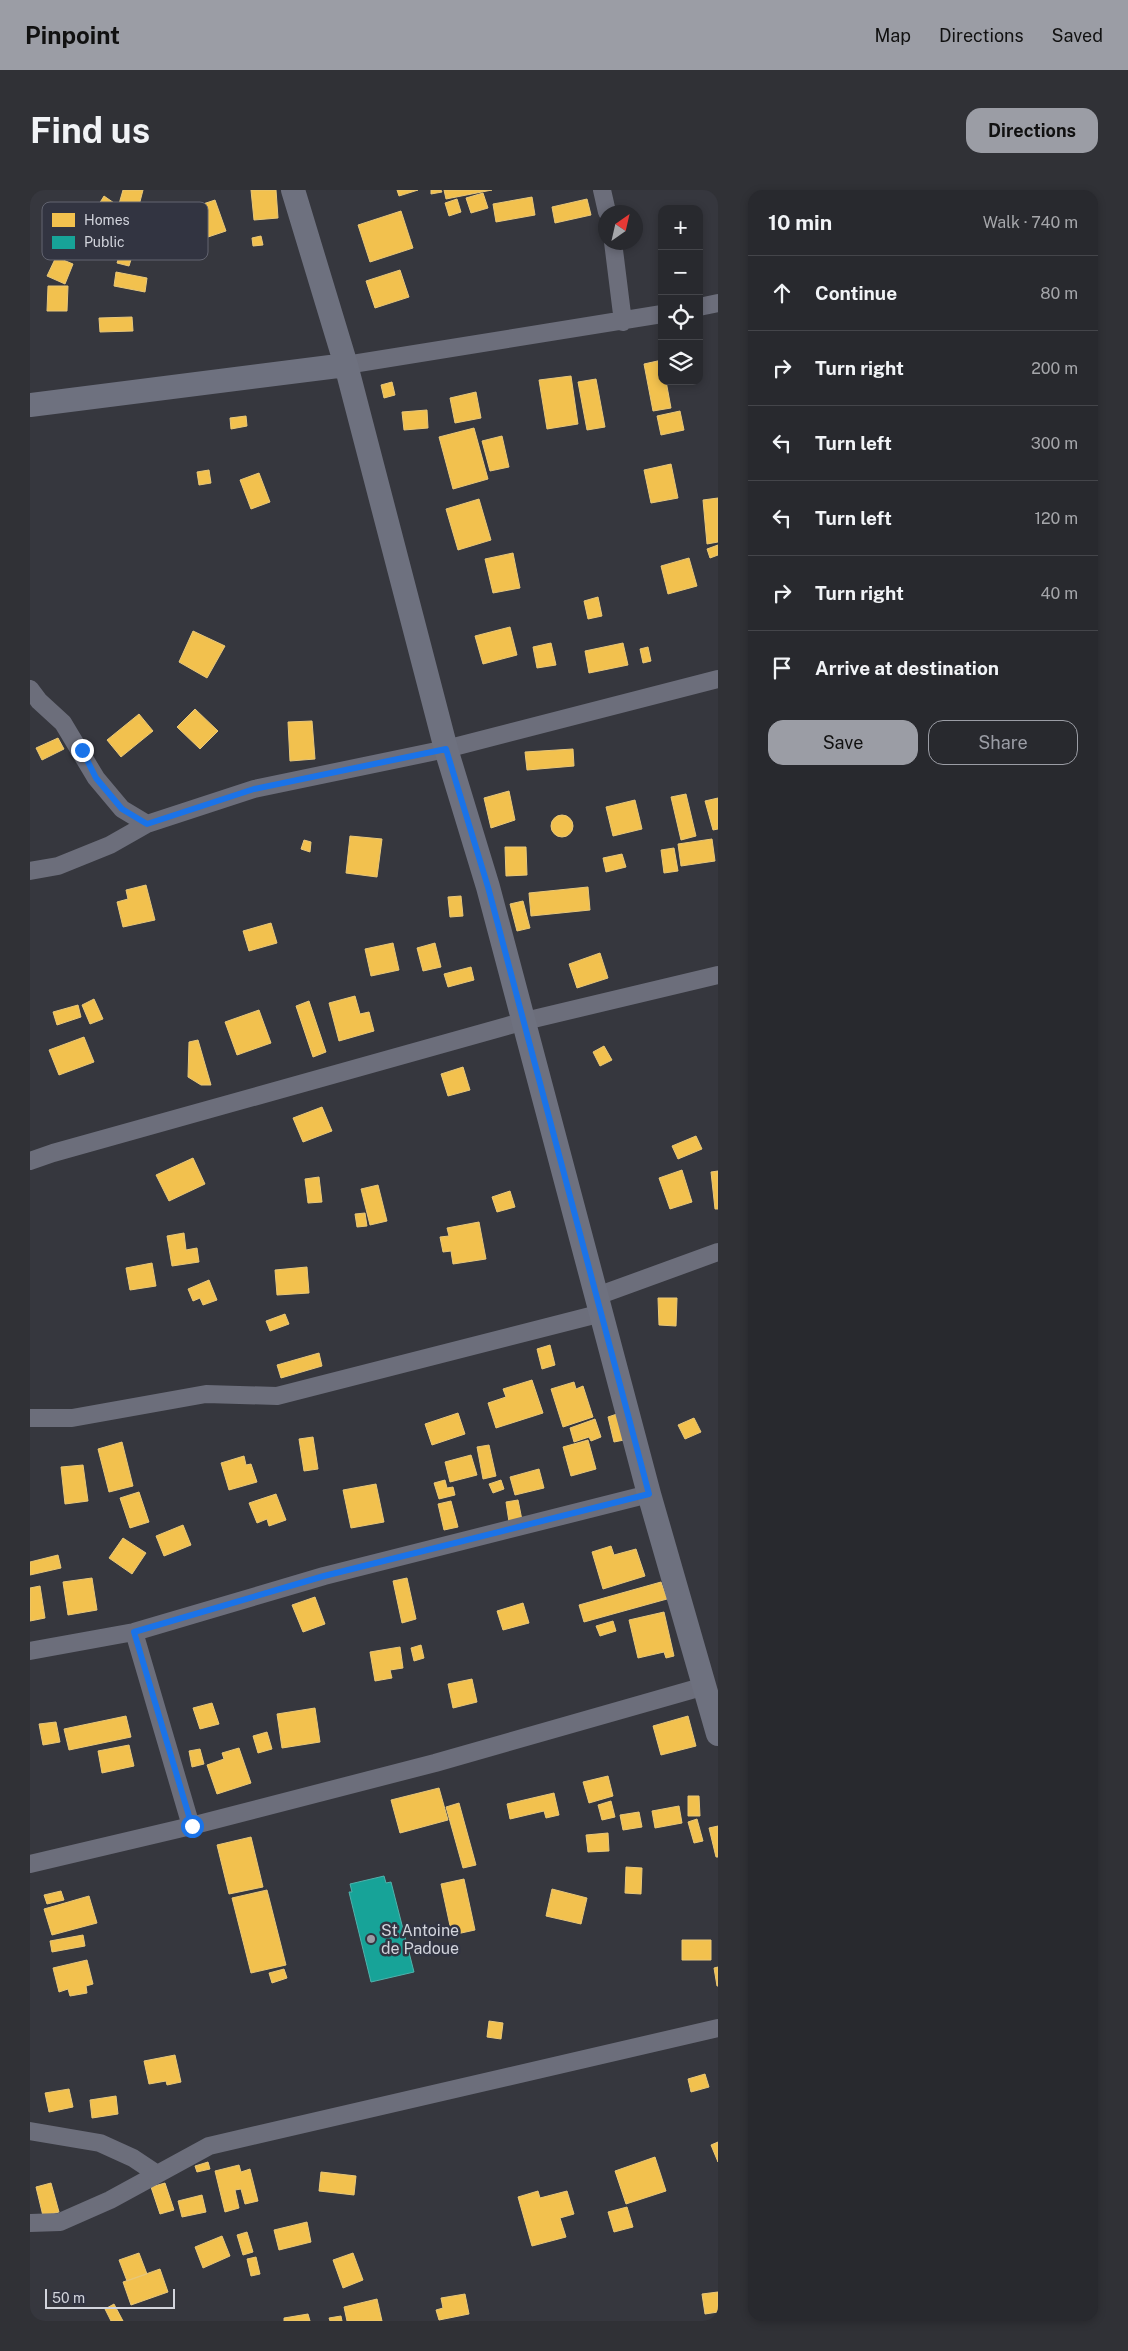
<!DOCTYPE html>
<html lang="en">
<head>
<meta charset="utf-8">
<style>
  body { margin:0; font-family:"Public Sans",sans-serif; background:#303136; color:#f1f3f6 }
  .controls { position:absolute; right:15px; top:15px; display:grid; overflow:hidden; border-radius:10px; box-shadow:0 2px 8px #0003 }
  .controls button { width:45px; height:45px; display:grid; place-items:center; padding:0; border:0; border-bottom:1px solid #44454a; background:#28292e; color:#f1f3f6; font:25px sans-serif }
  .compass { position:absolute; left:568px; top:15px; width:45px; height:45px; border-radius:50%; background:#28292e; box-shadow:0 2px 8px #0003; rotate:34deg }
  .scale { position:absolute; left:15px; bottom:12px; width:130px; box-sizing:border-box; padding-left:5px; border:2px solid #d2d4dc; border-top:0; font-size:14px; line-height:18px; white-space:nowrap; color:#d2d4dc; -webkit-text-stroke:4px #323441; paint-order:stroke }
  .stop { position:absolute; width:15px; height:15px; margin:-11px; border:4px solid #1a73e8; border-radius:50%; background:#fff }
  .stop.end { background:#1a73e8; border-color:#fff; box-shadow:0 1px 5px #0008 }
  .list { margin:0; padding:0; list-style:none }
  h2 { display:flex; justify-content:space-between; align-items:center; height:65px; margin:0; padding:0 20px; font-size:21px }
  h2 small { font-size:16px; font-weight:400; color:#a5a6aa }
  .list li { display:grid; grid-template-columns:32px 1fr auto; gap:15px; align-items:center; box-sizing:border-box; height:75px; padding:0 20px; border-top:1px solid #44454a }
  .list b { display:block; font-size:19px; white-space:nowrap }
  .list em { font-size:16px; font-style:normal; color:#a5a6aa }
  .actions { display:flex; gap:10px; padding:15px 20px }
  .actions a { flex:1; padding:11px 0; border:1px solid #9b9da5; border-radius:15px; text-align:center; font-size:18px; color:#9b9da5 }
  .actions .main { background:#9b9da5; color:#111 }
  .icon { flex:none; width:28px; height:28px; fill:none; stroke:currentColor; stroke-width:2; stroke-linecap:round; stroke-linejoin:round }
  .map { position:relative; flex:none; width:688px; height:2131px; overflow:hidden; border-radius:15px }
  header { display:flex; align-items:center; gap:30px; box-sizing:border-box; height:70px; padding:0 25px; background:#9b9da5; color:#111 }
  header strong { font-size:24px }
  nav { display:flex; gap:28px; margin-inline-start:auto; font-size:18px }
  .intro { display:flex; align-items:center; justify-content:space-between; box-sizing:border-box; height:120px; padding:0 30px }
  h1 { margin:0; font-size:35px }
  .button { padding:12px 22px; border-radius:15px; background:#9b9da5; color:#111; font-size:18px; font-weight:700 }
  main { display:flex; gap:30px; padding:0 30px }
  aside { flex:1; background:#28292e; border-radius:15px; box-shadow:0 2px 8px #0003 }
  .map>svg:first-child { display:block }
</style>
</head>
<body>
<header>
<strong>Pinpoint</strong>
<nav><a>Map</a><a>Directions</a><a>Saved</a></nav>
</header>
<div class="intro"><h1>Find us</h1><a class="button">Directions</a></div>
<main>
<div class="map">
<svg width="688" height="2131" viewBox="0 0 688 2131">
  <rect width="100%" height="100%" fill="#36373e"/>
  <path fill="#f2c14e" stroke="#e8c779" d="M93,0h20l-7,27 -19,-6z
    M221,0h25l2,28 -24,2z
    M367,0h21l-19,6z
    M401,0h10l1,2 -11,2z
    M414,0h48l-46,9z
    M453,3l5,15 -17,5 -5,-15z
    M74,6l13,9 -9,12 -12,-8z
    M502,7l3,18 -39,7 -3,-18z
    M427,9l4,13 -12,4 -4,-13z
    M557,9l4,16 -36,8 -3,-16z
    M185,10l11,31 -30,10 -11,-31z
    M371,21l12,37 -43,14 -12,-37z
    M231,46l2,9 -10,1 -1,-8z
    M91,60l12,3 -4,13 -12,-3z
    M26,67l17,7 -8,20 -18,-8z
    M370,80l9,27 -34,11 -9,-27z
    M86,82l31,6 -2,14 -31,-6z
    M18,96h20l-1,25h-20z
    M102,127l1,14 -33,1 -1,-14z
    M632,170v21h4l5,27 -18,3 -9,-47z
    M541,186l7,48 -31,5 -8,-49z
    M566,189l9,48 -18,3 -9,-48z
    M362,192l3,13 -11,3 -3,-13z
    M446,202l5,26 -26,5 -5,-25z
    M397,220l1,18 -24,2 -2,-18z
    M650,221l4,19 -23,5 -4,-19z
    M216,226l1,10 -16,3 -1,-11z
    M444,238l14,51 -35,10 -14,-52z
    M472,246l7,31 -19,4 -8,-30z
    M641,274l7,34 -27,5 -7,-33z
    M179,280l2,13 -12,2 -2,-13z
    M229,283l11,29 -19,7 -11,-29z
    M688,308v44l-11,2 -4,-44z
    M449,309l12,41 -33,10 -12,-41z
    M688,355v10l-8,3 -3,-9z
    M483,363l7,35 -27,5 -8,-34z
    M659,368l8,28 -29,8 -7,-28z
    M568,407l4,19 -14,3 -4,-18z
    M480,437l7,28 -34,9 -8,-28z
    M163,441l32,15 -18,32 -28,-16z
    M521,453l5,22 -19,3 -4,-21z
    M593,453l5,22 -39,8 -4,-22z
    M618,457l3,14 -8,2 -3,-14z
    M165,519l23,22 -18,18 -23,-22z
    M109,524l14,17 -32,26 -14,-17z
    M282,531l3,38 -25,2 -2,-39z
    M28,548l6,11 -22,11 -6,-12z
    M543,559l1,17 -47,4 -2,-18z
    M479,601l6,29 -24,8 -7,-30z
    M656,604l10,42 -15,4 -10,-43z
    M688,608v31l-5,1 -8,-29z
    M605,610l7,29 -29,7 -7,-29z
    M521 636a11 11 0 1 1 22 0a11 11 0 1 1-22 0Z
    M320,646l32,3 -5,38 -31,-4z
    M682,649l3,22 -34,5 -3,-22z
    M274,650l7,2 -1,10 -9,-3z
    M475,657h21l1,28 -21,1z
    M644,658l4,23 -14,2 -3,-23z
    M592,664l4,13 -20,5 -3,-14z
    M116,695l9,35 -32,7 -6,-25 11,-3 -2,-9z
    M558,697l2,23 -59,6 -2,-23z
    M431,706l2,20 -13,1 -2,-20z
    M493,711l7,27 -13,3 -7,-27z
    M241,733l6,20 -28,8 -6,-20z
    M363,753l6,27 -28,6 -6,-27z
    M405,753l6,24 -18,4 -6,-23z
    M570,763l8,25 -31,10 -8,-24z
    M441,777l3,13 -26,7 -4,-13z
    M325,806l5,18 9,-2 5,19 -35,10 -10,-38z
    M64,809l9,20 -13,5 -8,-19z
    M279,811l17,51 -13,5 -17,-51z
    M48,815l3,12 -24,8 -4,-13z
    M229,820l12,33 -34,12 -12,-33z
    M54,847l10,25 -35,13 -10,-25z
    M168,850l13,45h-10l-13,-8 1,-35z
    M574,856l8,14 -12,6 -7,-14z
    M433,877l7,23 -22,6 -7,-22z
    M292,917l10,24 -29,11 -10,-24z
    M666,946l6,13 -24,10 -6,-13z
    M163,968l12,26 -36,17 -13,-26z
    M652,980l10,32 -22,7 -11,-31z
    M688,981v38h-3l-4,-37z
    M289,987l3,25 -14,1 -3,-24z
    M348,995l9,36 -17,4 -9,-36z
    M480,1001l5,16 -18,5 -5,-15z
    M335,1023l2,13 -10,1 -2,-13z
    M449,1032l7,37 -33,5 -2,-13 -8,1 -3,-15 9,-1 -2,-8z
    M154,1043l2,17 11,-2 2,14 -27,4 -5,-30z
    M122,1073l4,23 -26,4 -4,-22z
    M277,1077l2,26 -32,2 -2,-25z
    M179,1090l8,20 -14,5 -3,-7 -7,3 -5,-12z
    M628,1108h19l-1,28 -17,-1z
    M255,1124l4,10 -19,7 -4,-10z
    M520,1155l5,20 -13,4 -5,-20z
    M289,1163l3,13 -41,12 -4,-13z
    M502,1190l11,33 -47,15 -8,-25 18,-6 -3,-8z
    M544,1192l2,7 7,-3 10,31 -30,10 -12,-38z
    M428,1223l7,21 -33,11 -7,-21z
    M587,1224l7,26 -10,2 -6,-25z
    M664,1228l7,14 -16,7 -7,-14z
    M565,1229l6,18 -10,4 -2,-4 -15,5 -4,-14z
    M283,1247l5,32 -14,2 -5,-32z
    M558,1250l8,29 -25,7 -8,-29z
    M92,1252l11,44 -24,6 -11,-43z
    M459,1255l7,31 -13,3 -6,-32z
    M441,1265l6,20 -27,7 -5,-20z
    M214,1266l2,9 5,-1 6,18 -28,8 -8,-27z
    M53,1275l5,36 -23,3 -4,-37z
    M509,1279l5,19 -29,7 -5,-18z
    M415,1290l2,8 6,-1 2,8 -16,4 -5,-16z
    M471,1290l3,9 -11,4 -4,-9z
    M346,1294l8,38 -33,6 -8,-38z
    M109,1302l10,30 -19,6 -10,-30z
    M246,1304l10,26 -17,6 -2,-7 -10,4 -8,-20z
    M488,1310l4,20 -13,2 -3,-20z
    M421,1311l7,26 -14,3 -6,-26z
    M153,1335l8,20 -27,11 -8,-20z
    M93,1348l23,15 -14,21 -23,-16z
    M581,1356l3,9 22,-6 9,27 -42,13 -11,-37z
    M28,1365l3,13 -31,7v-13z
    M62,1388l5,32 -29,5 -5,-33z
    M377,1388l9,41 -14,4 -9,-42z
    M631,1392l6,17 -83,23 -5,-17z
    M10,1396l5,32 -15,3v-33z
    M285,1407l10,27 -22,8 -11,-27z
    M493,1413l6,20 -26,7 -6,-19z
    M634,1422l10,44 -8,2 -2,-6 -26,6 -9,-38z
    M583,1431l3,10 -16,5 -4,-10z
    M391,1455l3,13 -10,3 -3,-13z
    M370,1457l3,21 -13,2 2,8 -17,3 -5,-29z
    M442,1489l5,23 -24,6 -5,-24z
    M182,1513l7,21 -19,5 -7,-21z
    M285,1518l5,34 -38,6 -5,-34z
    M96,1526l5,21 -62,13 -5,-21z
    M658,1526l8,30 -35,9 -8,-29z
    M26,1532l4,20 -17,3 -4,-21z
    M237,1542l5,17 -14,4 -5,-17z
    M99,1555l5,21 -32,7 -4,-22z
    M209,1558l12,35 -34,11 -10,-29 17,-6 -2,-6z
    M170,1559l4,15 -12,3 -3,-16z
    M578,1586l5,20 -24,7 -6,-21z
    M409,1598l9,32 -48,13 -9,-33z
    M524,1603l5,22 -13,3 -2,-7 -34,8 -3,-15z
    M658,1606h11l1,20h-12z
    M581,1611l4,16 -13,3 -4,-15z
    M429,1613l17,62 -13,3 -17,-61z
    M649,1616l3,17 -27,5 -3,-17z
    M609,1622l3,15 -19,3 -3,-15z
    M667,1629l6,22 -9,2 -6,-21z
    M688,1636v31h-2l-7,-29z
    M578,1643l1,18 -21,1 -2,-17z
    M221,1647l12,50 -34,7 -12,-49z
    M596,1677l16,1 -1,26 -16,-1z
    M434,1689l11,51 -23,5 -11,-51z
    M522,1699l35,9 -6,26 -35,-8z
    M237,1700l19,75 -35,8 -19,-75z
    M31,1701l3,9 -17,4 -3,-9z
    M59,1706l8,27 -45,12 -8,-26z
    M53,1745l2,11 -33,6 -2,-11z
    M652,1750h29v20h-29z
    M57,1770l6,24 -7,2 1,7 -17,3 -2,-7 -9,3 -6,-24z
    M688,1777v19h-1l-3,-18z
    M254,1779l3,9 -15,5 -3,-10z
    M459,1831l14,2 -2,16 -14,-2z
    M145,1865l6,27 -14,3 -1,-4 -17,3 -5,-23z
    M675,1884l4,13 -18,5 -3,-13z
    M39,1899l4,18 -24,5 -4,-19z
    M86,1906l2,18 -26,4 -2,-18z
    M688,1952v20l-7,-17z
    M625,1967l11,34 -40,13 -11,-33z
    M178,1972l2,7 -13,3 -2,-6z
    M209,1975l2,7 9,-3 8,32 -13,3 -4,-15 -6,1 4,18 -14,4 -10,-41z
    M291,1982l35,4 -2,19 -35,-4z
    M21,1993l8,29 -16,4 -7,-29z
    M135,1993l9,27 -14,4 -9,-27z
    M508,2001l2,7 27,-7 7,23 -14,4 6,19 -34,9 -14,-49z
    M172,2005l4,17 -24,5 -4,-16z
    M597,2017l6,20 -19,5 -6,-20z
    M277,2032l4,20 -32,8 -5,-20z
    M217,2042l6,20 -10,3 -6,-20z
    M192,2046l8,20 -27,12 -8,-21z
    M109,2063l8,21 -20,7 -8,-21z
    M323,2063l10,27 -20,8 -10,-28z
    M226,2067l4,17 -9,2 -4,-17z
    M130,2079l8,23 -37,13 -8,-23z
    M688,2102v20l-13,2 -3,-20z
    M435,2104l4,20 -30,6 -3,-10 7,-2 -2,-10z
    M347,2109l5,22h-35l-3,-14z
    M84,2114l9,17h-12l-6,-12z
    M278,2124l2,7h-26v-3z
    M311,2126l1,5h-12l-1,-3z"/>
  <path fill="#17a398" stroke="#4fb2ac" d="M354,1686l2,7 5,-1 23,90 -43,10 -22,-90h3l-2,-8z"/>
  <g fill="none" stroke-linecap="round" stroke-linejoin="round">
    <path stroke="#6c6e7b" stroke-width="18" d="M572,0l5,22
      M583,52l10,80
      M669,117l19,-4
      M316,175l316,-51
      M0,499l9,12 24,22 33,55 26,31 25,15
      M0,681l28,-5 52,-21 37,-21 107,-35 192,-40 272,-70
      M0,971l23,-8 472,-132 193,-46
      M567,1106l121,-44
      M0,1228h42l134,-24 71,2 325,-83
      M104,1442l57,194
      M0,1461l104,-19 190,-56 325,-82
      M0,1674l161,-38 244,-63 270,-77
      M0,1941l70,12 33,15 24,16
      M0,2033l30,-1 50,-22 99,-54 509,-118"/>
    <path stroke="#6e717f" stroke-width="24" d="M263,0l53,175 100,384 42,138 161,607 69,240
      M0,215l316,-40"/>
  </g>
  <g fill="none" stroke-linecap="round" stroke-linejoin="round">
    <path stroke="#1a73e8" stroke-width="6" d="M52,560l14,28 26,31 25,15 107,-35 192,-40 42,138 161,607 -325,82 -190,56 58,194"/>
  </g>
  <circle fill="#9b9da5" stroke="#323441" stroke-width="2" cx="341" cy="1749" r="5"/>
  <g text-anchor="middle" stroke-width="5" stroke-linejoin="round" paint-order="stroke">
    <g font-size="16" fill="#d2d4dc" stroke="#323441" text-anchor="start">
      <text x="351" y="1746">St Antoine<tspan x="351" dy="18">de Padoue</tspan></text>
    </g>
  </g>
  <rect x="12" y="12" width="166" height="58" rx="8" fill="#323441" stroke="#626470" stroke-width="1"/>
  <rect x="22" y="23" width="23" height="14" fill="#f2c14e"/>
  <rect x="22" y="46" width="23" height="13" fill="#17a398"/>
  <g font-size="14" fill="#d2d4dc">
    <text x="54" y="35">Homes</text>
    <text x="54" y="57">Public</text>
  </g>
</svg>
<div class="controls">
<button>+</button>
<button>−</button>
<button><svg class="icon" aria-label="locate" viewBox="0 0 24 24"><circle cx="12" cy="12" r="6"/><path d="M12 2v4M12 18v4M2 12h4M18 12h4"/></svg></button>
<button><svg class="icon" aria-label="layers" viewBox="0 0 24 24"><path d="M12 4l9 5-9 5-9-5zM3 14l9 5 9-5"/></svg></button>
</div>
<svg class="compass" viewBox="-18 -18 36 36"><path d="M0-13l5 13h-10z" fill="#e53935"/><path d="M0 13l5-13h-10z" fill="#a5a6aa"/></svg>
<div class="scale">50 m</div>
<div class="stop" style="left:162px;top:1636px"></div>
<div class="stop end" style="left:52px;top:560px"></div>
</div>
<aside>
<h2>10 min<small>Walk · 740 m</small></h2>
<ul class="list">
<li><svg class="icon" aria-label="ahead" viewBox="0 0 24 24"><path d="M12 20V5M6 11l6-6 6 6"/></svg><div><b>Continue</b></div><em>80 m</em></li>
<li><svg class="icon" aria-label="right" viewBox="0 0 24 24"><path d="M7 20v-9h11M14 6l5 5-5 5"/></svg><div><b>Turn right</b></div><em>200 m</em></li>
<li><svg class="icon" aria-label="left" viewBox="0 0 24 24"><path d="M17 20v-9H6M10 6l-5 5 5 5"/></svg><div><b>Turn left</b></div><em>300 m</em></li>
<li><svg class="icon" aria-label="left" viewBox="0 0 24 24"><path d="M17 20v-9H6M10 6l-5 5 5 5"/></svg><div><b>Turn left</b></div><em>120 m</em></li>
<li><svg class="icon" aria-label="right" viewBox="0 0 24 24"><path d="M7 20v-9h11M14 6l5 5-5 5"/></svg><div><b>Turn right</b></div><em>40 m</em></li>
<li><svg class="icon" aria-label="arrive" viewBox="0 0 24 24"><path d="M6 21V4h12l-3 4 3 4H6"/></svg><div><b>Arrive at destination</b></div></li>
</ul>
<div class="actions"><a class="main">Save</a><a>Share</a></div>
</aside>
</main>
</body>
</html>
